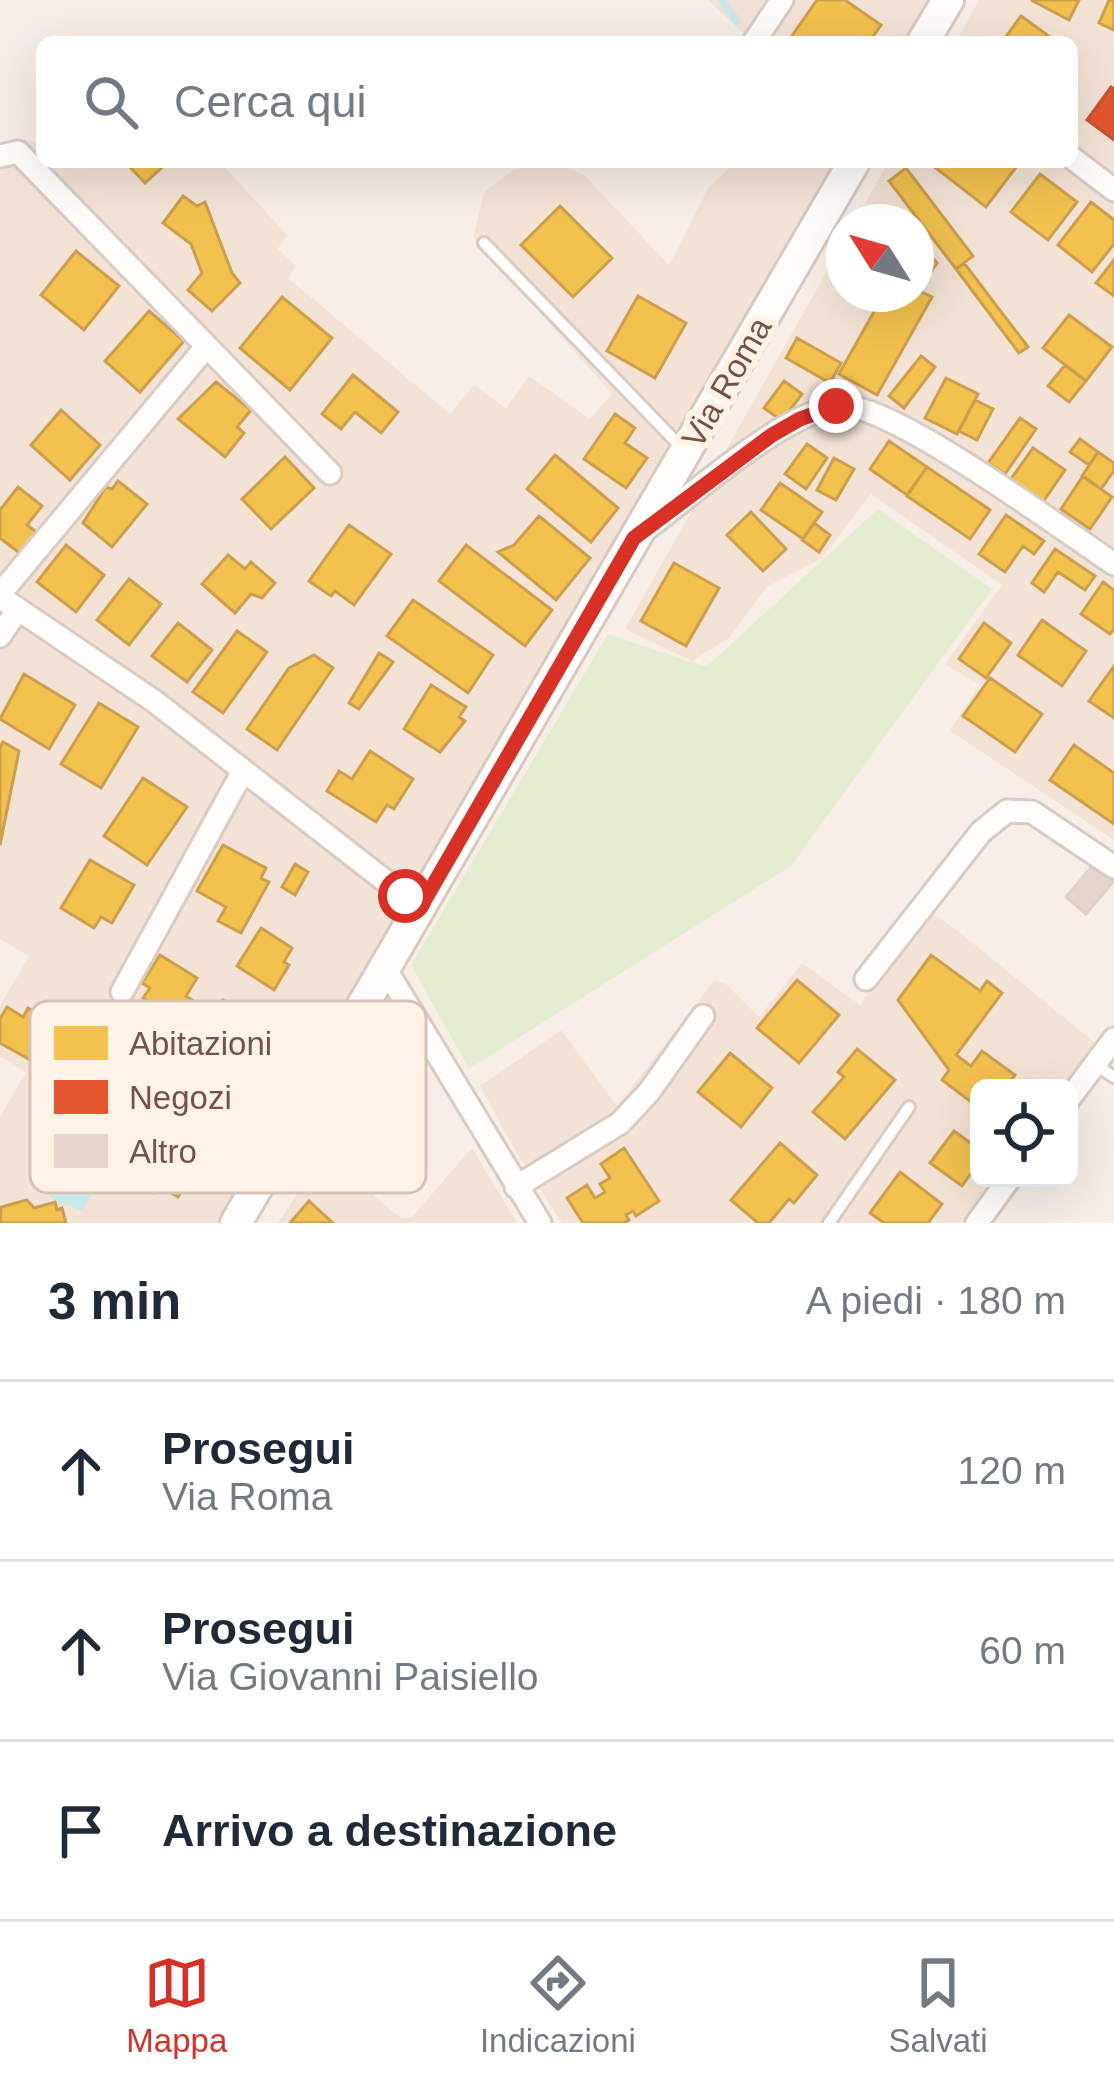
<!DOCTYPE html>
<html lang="it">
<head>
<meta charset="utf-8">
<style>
  body { margin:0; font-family:Arial,sans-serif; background:#f2f2f3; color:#1f2937 }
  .controls { position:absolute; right:36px; bottom:36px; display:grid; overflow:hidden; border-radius:18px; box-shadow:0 12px 48px #0002 }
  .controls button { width:108px; height:108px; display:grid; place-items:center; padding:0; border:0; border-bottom:3px solid #e0e1e3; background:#fff; color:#1f2937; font:60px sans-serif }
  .compass { position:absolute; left:826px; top:204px; width:108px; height:108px; border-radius:50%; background:#fff; box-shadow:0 12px 48px #0002; rotate:307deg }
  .stop { position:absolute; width:36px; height:36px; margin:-27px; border:9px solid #d93025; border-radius:50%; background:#fff }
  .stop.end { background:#d93025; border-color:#fff; box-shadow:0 3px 12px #0008 }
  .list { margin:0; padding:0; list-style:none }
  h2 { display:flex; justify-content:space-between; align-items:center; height:156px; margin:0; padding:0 48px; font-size:51px }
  h2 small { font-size:39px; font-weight:400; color:#747a83 }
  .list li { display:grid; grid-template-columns:78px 1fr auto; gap:36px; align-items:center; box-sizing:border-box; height:180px; padding:0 48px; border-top:3px solid #e0e1e3 }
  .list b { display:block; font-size:45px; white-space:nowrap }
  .list p { margin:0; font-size:39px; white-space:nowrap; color:#747a83 }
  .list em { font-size:39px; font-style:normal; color:#747a83 }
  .icon { flex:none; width:66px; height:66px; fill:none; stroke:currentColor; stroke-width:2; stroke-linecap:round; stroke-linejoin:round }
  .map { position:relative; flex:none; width:1114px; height:1223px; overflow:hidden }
  .search { position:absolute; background:#fff; box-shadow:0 12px 48px #0002; left:36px; right:36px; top:36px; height:132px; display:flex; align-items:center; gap:30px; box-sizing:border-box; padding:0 42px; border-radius:18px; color:#747a83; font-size:45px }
  .sheet { height:696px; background:#fff }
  nav { display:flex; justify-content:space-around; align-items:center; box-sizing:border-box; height:168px; border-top:3px solid #e0e1e3; background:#fff; font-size:33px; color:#747a83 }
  nav a { display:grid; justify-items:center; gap:6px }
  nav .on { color:#d93025 }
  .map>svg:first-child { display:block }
</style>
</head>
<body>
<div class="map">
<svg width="1114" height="1223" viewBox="0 0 1114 1223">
  <rect width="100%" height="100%" fill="#f7efe7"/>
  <path fill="#f3e3d6" d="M708,0h219l-24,42h-151z
    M979,0h135v840l-164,-109 29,-46 -34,-21 57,-79 -131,-91 -49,64 -55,29 -38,51 -37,23 -67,-32 219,-388v53h72v-72h-61l33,-60h184v-120h-116z
    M14,139l20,2 8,6v15h178l67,73 -9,14 18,17 -8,12 162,136 24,-29 32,23 23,-32 61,43 22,-25 -139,-157 11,-45 30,-22 41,-8 29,13 85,90 40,-78 27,-25h97l-400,709 -206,352h-227v-106l26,-45 -26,-15v-51l29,-50 -29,-17v-794z
    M927,910l30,20 154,126 -42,60v-28h-90v90h46l-31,45h-432l-47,-73 -35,-64 81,-56 56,76 97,-125 11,2 34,34 43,-54 58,42z
    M472,1148l45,75h-239l27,-41 13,-5 13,-16 70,57h10z"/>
  <path fill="#e5edd0" d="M878,509l114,80 -201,277 -322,203 -58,-104 197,-331 98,33z"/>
  <path fill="#c8e9e8" d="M63,1168l33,20 -14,23 -30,-12 -3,-7z"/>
  <path fill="#f2c14e" stroke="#cd9f4c" stroke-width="3" d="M817,0h28l36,25 -12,17h-77l-3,-2z
    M1031,0h48l-10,20z
    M1109,0h5v30l-15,-7z
    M1021,16l36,26h-55z
    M125,162h43l-23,21z
    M928,162h92l-34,45z
    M906,168l67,88 -17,13 -67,-88z
    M1040,174l37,28 -29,38 -37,-28z
    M183,196l14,10 8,-4 27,71 8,10 -28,28 -24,-21 14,-17 -11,-29 -28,-21z
    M1091,202l23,18v24l-22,28 -34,-27z
    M560,206l52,52 -39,39 -52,-52z
    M916,238l21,25 -9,13 -12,-7z
    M76,251l43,35 -35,44 -43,-35z
    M1114,260v36l-18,-13z
    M964,263l64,84 -9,6 -63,-84z
    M916,289l16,8 -55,98 -38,-21 45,-80h32z
    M638,296l48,27 -31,55 -48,-27z
    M282,297l50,41 -42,52 -50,-42z
    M149,311l35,30 -44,51 -35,-31z
    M1069,315l43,32 -26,34 -43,-33z
    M797,338l44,25 -11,20 -44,-25z
    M921,356l14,11 -31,41 -15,-12z
    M1065,365l21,16 -17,21 -21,-16z
    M353,375l45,37 -17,21 -26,-21 -14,17 -19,-15z
    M946,378l32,16 -21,40 -32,-16z
    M784,381l18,13 -20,27 -18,-13z
    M216,382l35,28 -14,17 7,6 -19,24 -47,-38z
    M975,400l18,9 -16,31 -18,-9z
    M61,410l39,35 -30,35 -39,-35z
    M615,414l20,14 -10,15 22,15 -21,30 -42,-29z
    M1020,418l16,11 -31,45 -17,-11z
    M1080,439l18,13 -9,13 -19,-13z
    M889,441l38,26 -20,28 -37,-26z
    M807,444l20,14 -21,31 -21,-15z
    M1033,448l32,22 -22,32 -32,-23z
    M1098,452l16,11v8l-13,18 -19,-13z
    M555,455l63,53 -27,34 -64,-53z
    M285,457l29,31 -43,41 -29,-30z
    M834,458l20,11 -18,31 -19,-10z
    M927,467l63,43 -20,29 -63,-43z
    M1083,476l29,21 -22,32 -29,-20z
    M118,481l29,23 -35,43 -29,-24 23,-36 6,2z
    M780,483l42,29 -19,27 -42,-29z
    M18,487l24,19 -15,19 11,8 -16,22 -22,-17v-28z
    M751,512l35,37 -23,22 -36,-36z
    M1006,515l38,26 -10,13 -11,-8 -18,26 -26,-18z
    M539,516l51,42 -34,42 -58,-48 16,-7z
    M814,523l16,12 -11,17 -17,-12z
    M349,525l42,29 -37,51 -19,-14 -4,5 -22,-15z
    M66,545l38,30 -28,37 -39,-30z
    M466,545l86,65 -27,36 -86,-65z
    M1055,549l40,27 -10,14 -27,-18 -14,20 -12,-9z
    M228,555l17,14 6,-7 24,21 -13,15 -11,-4 -16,19 -33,-29z
    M674,563l45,25 -33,58 -45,-25z
    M129,579l32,25 -32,41 -32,-25z
    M1103,582l11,8v39l-4,5 -29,-20z
    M413,600l80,55 -25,38 -81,-57z
    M1042,620l44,31 -24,35 -44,-31z
    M178,623l34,27 -25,32 -35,-26z
    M984,623l27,20 -25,35 -27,-19z
    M237,631l30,21 -44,61 -30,-21z
    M379,653l14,9 -34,47 -10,-6z
    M314,655l19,13 -56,82 -30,-21 42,-61z
    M1114,666v52l-25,-17z
    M24,674l51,31 -26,44 -49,-30z
    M990,678l52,36 -27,38 -52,-36z
    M431,685l35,22 -7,10 6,4 -25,31 -36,-23z
    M99,703l39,24 -37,61 -40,-24z
    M3,742l16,9 -19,94v-98z
    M1074,745l40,28v51l-64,-44z
    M370,751l43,28 -19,30 -7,-4 -11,17 -49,-31 12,-20 13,8z
    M143,778l44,29 -40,58 -43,-29z
    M223,845l43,23 -5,10 8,4 -28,51 -23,-12 8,-14 -29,-16z
    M90,860l44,25 -22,38 -11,-6 -7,11 -33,-20z
    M295,864l13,8 -13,23 -13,-8z
    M261,928l31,20 -8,14 5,3 -15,25 -37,-24z
    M160,955l37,23 -11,18 6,4 -19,30 -4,-3 -7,11 -17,-10 3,-6 -9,-5 10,-15 -6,-4 7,-10 -8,-5z
    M931,955l49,36 7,-10 15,12 -46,62 15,11 11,-15 33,24 -10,13h-26v20l-37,-28 7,-10 -51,-70z
    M797,980l42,35 -40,48 -42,-35z
    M223,1000l43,25 -23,40 -43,-25z
    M7,1007l16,10 5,-9 28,16 -22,38 -34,-19v-24z
    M857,1049l38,31 -50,59 -32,-27 31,-35 -6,-5z
    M730,1053l42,35 -31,39 -43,-35z
    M174,1120l17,11 -15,23 11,8 -3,5 10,6 -16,24 -19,-11 -5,7 -23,-14z
    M954,1131l25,18v13l-17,24 -32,-23z
    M780,1143l37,32 -23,28 -5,-4 -20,24h-11l-27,-23z
    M624,1148l35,53 -23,15 -3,-5 -7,4 3,5 -5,3h-41l-16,-25 20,-13 8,13 10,-6 -5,-8 10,-6 -9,-14z
    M900,1172l42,32 -14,19h-44l-14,-10z
    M27,1200l7,8 21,-6 2,8 5,-2 4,15h-66l1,-16z
    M309,1201l24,22h-43z"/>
  <path fill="#e4572e" stroke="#c35535" stroke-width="3" d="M1111,87l3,2v51l-27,-20z"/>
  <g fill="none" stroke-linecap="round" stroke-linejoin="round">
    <path stroke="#c8e9e8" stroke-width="8" d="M721,0l16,21"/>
  </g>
  <path fill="#e4d6ce" stroke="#e0d1c9" stroke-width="3" d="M1093,865l20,17 -27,32 -20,-17z"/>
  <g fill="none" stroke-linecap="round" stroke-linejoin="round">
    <defs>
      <path id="lane" d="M484,243l199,206
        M1095,1064l19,13
        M829,1223l80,-116"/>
      <path id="street" d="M754,42l28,-42
        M0,156l18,-4 312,321
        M1072,158l42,32
        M646,529c48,-35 135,-115 192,-123 49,-7 226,125 276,158
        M0,594l206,-247
        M0,597l154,104 266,207
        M0,636l18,-27
        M385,968l155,255
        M866,979l115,-147 26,-21 25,1 82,55
        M122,992l121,-221
        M1069,1099l45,-60
        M516,1187l104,-64 29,-31 54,-76
        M977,1223l33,-45"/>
      <path id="secondary" d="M923,42l25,-42
        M236,1223l618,-1061"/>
    </defs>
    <use href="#lane" stroke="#d8ccc5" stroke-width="16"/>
    <use href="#street" stroke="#d8ccc5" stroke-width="27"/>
    <use href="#secondary" stroke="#d8cac3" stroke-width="36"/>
    <use href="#lane" stroke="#fefdfb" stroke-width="10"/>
    <use href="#street" stroke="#fefdfb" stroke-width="21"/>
    <use href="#secondary" stroke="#fefdfb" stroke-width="30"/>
  </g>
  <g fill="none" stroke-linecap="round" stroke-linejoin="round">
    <path stroke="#d93025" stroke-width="15" d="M405,896l15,12 214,-370 138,-103 28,-16 36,-13"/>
  </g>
  <g text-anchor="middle" stroke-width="12" stroke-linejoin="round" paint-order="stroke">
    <g font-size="33" fill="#765146" stroke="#fff3e8">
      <text transform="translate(726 382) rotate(-60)" y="12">Via Roma</text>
    </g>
  </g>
  <rect x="30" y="1001" width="396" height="192" rx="18" fill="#fff3e8" stroke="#d6c2b7" stroke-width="3"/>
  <rect x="54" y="1026" width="54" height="34" fill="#f2c14e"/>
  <rect x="54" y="1080" width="54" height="34" fill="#e4572e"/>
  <rect x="54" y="1134" width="54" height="34" fill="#e4d6ce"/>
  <g font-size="33" fill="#765146">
    <text x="129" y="1055">Abitazioni</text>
    <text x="129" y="1109">Negozi</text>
    <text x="129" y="1163">Altro</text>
  </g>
</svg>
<div class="controls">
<button><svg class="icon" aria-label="locate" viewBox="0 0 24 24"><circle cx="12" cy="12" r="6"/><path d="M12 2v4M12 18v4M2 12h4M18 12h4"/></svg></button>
</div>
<svg class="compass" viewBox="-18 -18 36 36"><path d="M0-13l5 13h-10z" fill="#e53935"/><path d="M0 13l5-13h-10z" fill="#747a83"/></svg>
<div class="stop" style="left:405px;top:896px"></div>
<div class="stop end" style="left:836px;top:406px"></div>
<div class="search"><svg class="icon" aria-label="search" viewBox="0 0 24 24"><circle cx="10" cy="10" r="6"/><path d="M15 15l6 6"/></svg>Cerca qui</div>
</div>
<section class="sheet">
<h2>3 min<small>A piedi · 180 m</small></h2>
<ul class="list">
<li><svg class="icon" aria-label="ahead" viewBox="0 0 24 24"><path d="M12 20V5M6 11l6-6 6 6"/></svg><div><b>Prosegui</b><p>Via Roma</p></div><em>120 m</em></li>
<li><svg class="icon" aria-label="ahead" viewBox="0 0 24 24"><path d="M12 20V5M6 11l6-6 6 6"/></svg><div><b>Prosegui</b><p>Via Giovanni Paisiello</p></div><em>60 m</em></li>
<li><svg class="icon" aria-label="arrive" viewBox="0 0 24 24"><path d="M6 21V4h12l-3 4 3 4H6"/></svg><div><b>Arrivo a destinazione</b></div></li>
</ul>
</section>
<nav>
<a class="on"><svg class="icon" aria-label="map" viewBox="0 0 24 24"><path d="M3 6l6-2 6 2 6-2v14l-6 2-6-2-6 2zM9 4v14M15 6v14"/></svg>Mappa</a>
<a><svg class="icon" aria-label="directions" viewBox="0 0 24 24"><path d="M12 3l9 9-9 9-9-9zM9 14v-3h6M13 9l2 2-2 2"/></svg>Indicazioni</a>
<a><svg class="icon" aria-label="saved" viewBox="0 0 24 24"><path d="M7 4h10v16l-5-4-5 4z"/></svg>Salvati</a>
</nav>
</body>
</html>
